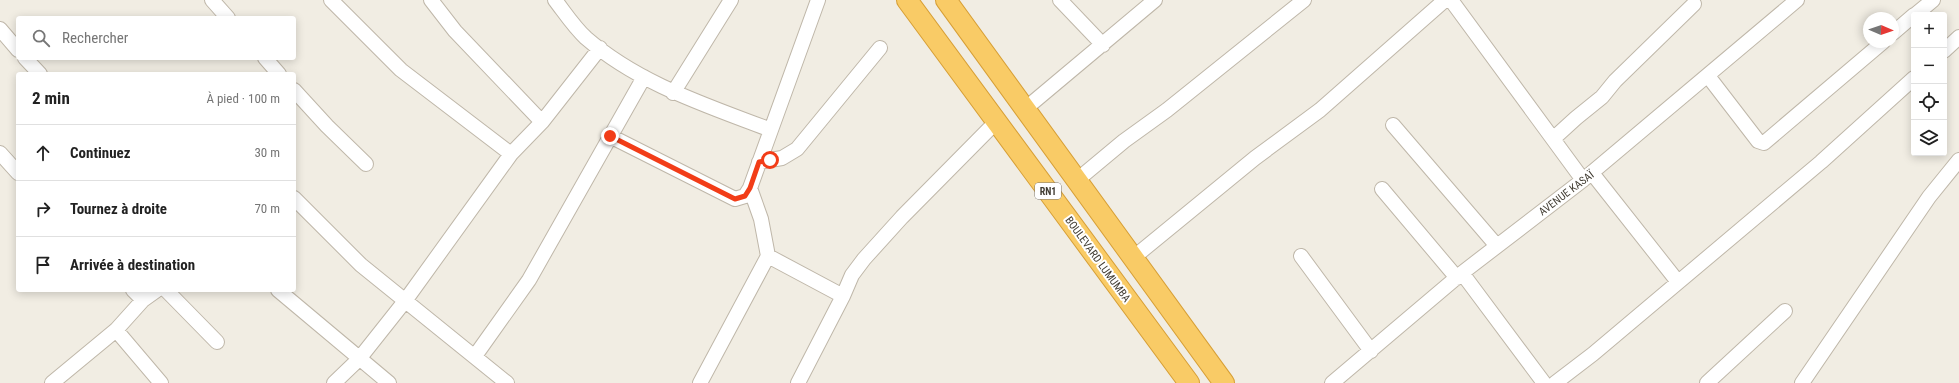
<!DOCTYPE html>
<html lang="fr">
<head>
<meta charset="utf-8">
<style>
  body { margin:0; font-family:"Roboto Condensed",sans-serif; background:#f6f6f6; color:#222 }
  .controls { position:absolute; right:12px; top:12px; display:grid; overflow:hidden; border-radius:4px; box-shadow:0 2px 10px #0003 }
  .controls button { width:36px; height:36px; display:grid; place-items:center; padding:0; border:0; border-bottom:1px solid #e0e0e0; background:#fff; color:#222; font:20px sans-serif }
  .compass { position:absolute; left:1863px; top:12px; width:36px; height:36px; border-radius:50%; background:#fff; box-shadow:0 2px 10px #0003; rotate:92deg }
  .stop { position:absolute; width:12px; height:12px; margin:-9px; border:3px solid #f23d18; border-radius:50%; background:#fff }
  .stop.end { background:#f23d18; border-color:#fff; box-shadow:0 1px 4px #0008 }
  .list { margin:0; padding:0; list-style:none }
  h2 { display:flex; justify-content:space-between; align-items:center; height:52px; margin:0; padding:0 16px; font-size:17px }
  h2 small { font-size:13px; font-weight:400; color:#767676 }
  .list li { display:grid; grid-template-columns:26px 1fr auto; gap:12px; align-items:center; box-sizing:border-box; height:56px; padding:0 16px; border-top:1px solid #e0e0e0 }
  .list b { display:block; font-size:15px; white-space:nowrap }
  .list em { font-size:13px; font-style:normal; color:#767676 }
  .icon { flex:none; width:22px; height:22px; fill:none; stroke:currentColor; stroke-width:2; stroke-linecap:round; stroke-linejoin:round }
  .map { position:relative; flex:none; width:1959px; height:383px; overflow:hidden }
  .search { position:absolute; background:#fff; box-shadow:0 2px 10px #0003; left:16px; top:16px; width:280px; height:44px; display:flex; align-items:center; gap:10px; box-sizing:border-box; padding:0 14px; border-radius:4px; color:#767676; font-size:15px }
  .panel { position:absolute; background:#fff; box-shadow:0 2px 10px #0003; left:16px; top:72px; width:280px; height:220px; border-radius:4px }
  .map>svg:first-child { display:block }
</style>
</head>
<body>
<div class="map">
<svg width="1959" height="383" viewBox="0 0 1959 383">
  <rect width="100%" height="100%" fill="#f1ede3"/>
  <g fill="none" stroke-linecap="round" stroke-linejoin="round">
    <defs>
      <path id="minor" d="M212,0l16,18
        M331,0l70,70 110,84
        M431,0l24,31 87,91
        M555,0c10,13 19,27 31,38 53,46 120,67 185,92
        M1060,0l43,45
        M1451,0l132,180
        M1915,15l18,-15
        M0,29l18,21
        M1893,33l21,-18
        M1944,51l15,-14
        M25,58l15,16
        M265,58l14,16
        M1708,76l50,65 6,2 119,-101
        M294,90l33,36 39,38
        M673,93l58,-93
        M1025,109l130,-109
        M1393,125l104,121
        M610,136l125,63 10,-3 5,-8 68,-188
        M1553,139l23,-21 26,-21 13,-16 79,-77
        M0,153l18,20
        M759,162l23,-4 15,-9 83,-101
        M1592,173l86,109
        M1076,181l48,-40 43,-31 137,-110
        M1382,189l75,89
        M294,198l67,67 146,118
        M768,256l75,40
        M1301,256l70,95
        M1133,258l122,-100 65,-48 125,-110
        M1462,273l82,110
        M133,290l10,10
        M166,290l51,52
        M278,290l111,93
        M116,330l45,53
        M475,356l54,-76 115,-203
        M52,383l64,-53 27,-30 14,-10
        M334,383l25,-24 46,-58 106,-147 31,-32 58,-74
        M700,383l68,-127 -7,-37 -11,-31
        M798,383l45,-87 9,-21 12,-16 38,-42 95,-96
        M1332,383l130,-110 121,-93 214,-180
        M1555,383l38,-29 228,-192 93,-84
        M1707,383l78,-72
        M1802,383l127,-186 30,-37"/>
      <path id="highway" d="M907,0l282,383
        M946,0l278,383"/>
    </defs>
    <use href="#minor" stroke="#bfb7a9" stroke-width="16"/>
    <use href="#highway" stroke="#d79f36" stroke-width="22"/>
    <use href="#minor" stroke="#fff" stroke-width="14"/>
    <use href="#highway" stroke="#f9cb66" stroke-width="20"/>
  </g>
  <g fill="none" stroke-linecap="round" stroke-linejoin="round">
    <path stroke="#f23d18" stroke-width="5" d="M610,136l125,63 10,-3 5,-8 9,-26 11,-2"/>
  </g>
  <g text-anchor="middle" stroke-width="4" stroke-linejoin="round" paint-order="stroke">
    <rect fill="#fff" stroke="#7b7770" stroke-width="1" x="1035" y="183" width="26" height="16" rx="3"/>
    <g font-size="10" font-weight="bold" fill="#423d33">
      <text x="1048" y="195">RN1</text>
    </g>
    <g font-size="11" fill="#423d33" stroke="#fff">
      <text transform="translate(1566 193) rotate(-37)" y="4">AVENUE KASAÏ</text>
      <text transform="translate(1098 259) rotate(54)" y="4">BOULEVARD LUMUMBA</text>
    </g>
  </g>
</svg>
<div class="controls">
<button>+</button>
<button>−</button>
<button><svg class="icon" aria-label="locate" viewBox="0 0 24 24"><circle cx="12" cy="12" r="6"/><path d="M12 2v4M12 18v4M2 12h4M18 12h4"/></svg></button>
<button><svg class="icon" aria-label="layers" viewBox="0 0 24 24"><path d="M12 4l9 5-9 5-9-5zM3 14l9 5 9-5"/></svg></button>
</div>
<svg class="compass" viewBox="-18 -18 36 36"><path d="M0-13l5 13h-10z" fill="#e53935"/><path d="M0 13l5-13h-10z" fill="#767676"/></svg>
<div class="stop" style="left:770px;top:160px"></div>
<div class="stop end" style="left:610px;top:136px"></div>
<div class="search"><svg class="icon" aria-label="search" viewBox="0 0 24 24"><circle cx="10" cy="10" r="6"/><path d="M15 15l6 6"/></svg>Rechercher</div>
<section class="panel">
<h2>2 min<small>À pied · 100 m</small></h2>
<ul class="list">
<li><svg class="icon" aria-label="ahead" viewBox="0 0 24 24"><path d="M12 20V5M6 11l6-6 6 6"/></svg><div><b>Continuez</b></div><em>30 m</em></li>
<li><svg class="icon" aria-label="right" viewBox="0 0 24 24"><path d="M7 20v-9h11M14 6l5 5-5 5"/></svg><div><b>Tournez à droite</b></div><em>70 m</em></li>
<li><svg class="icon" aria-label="arrive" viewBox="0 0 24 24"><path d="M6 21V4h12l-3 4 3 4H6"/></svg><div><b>Arrivée à destination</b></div></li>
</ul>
</section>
</div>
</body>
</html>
